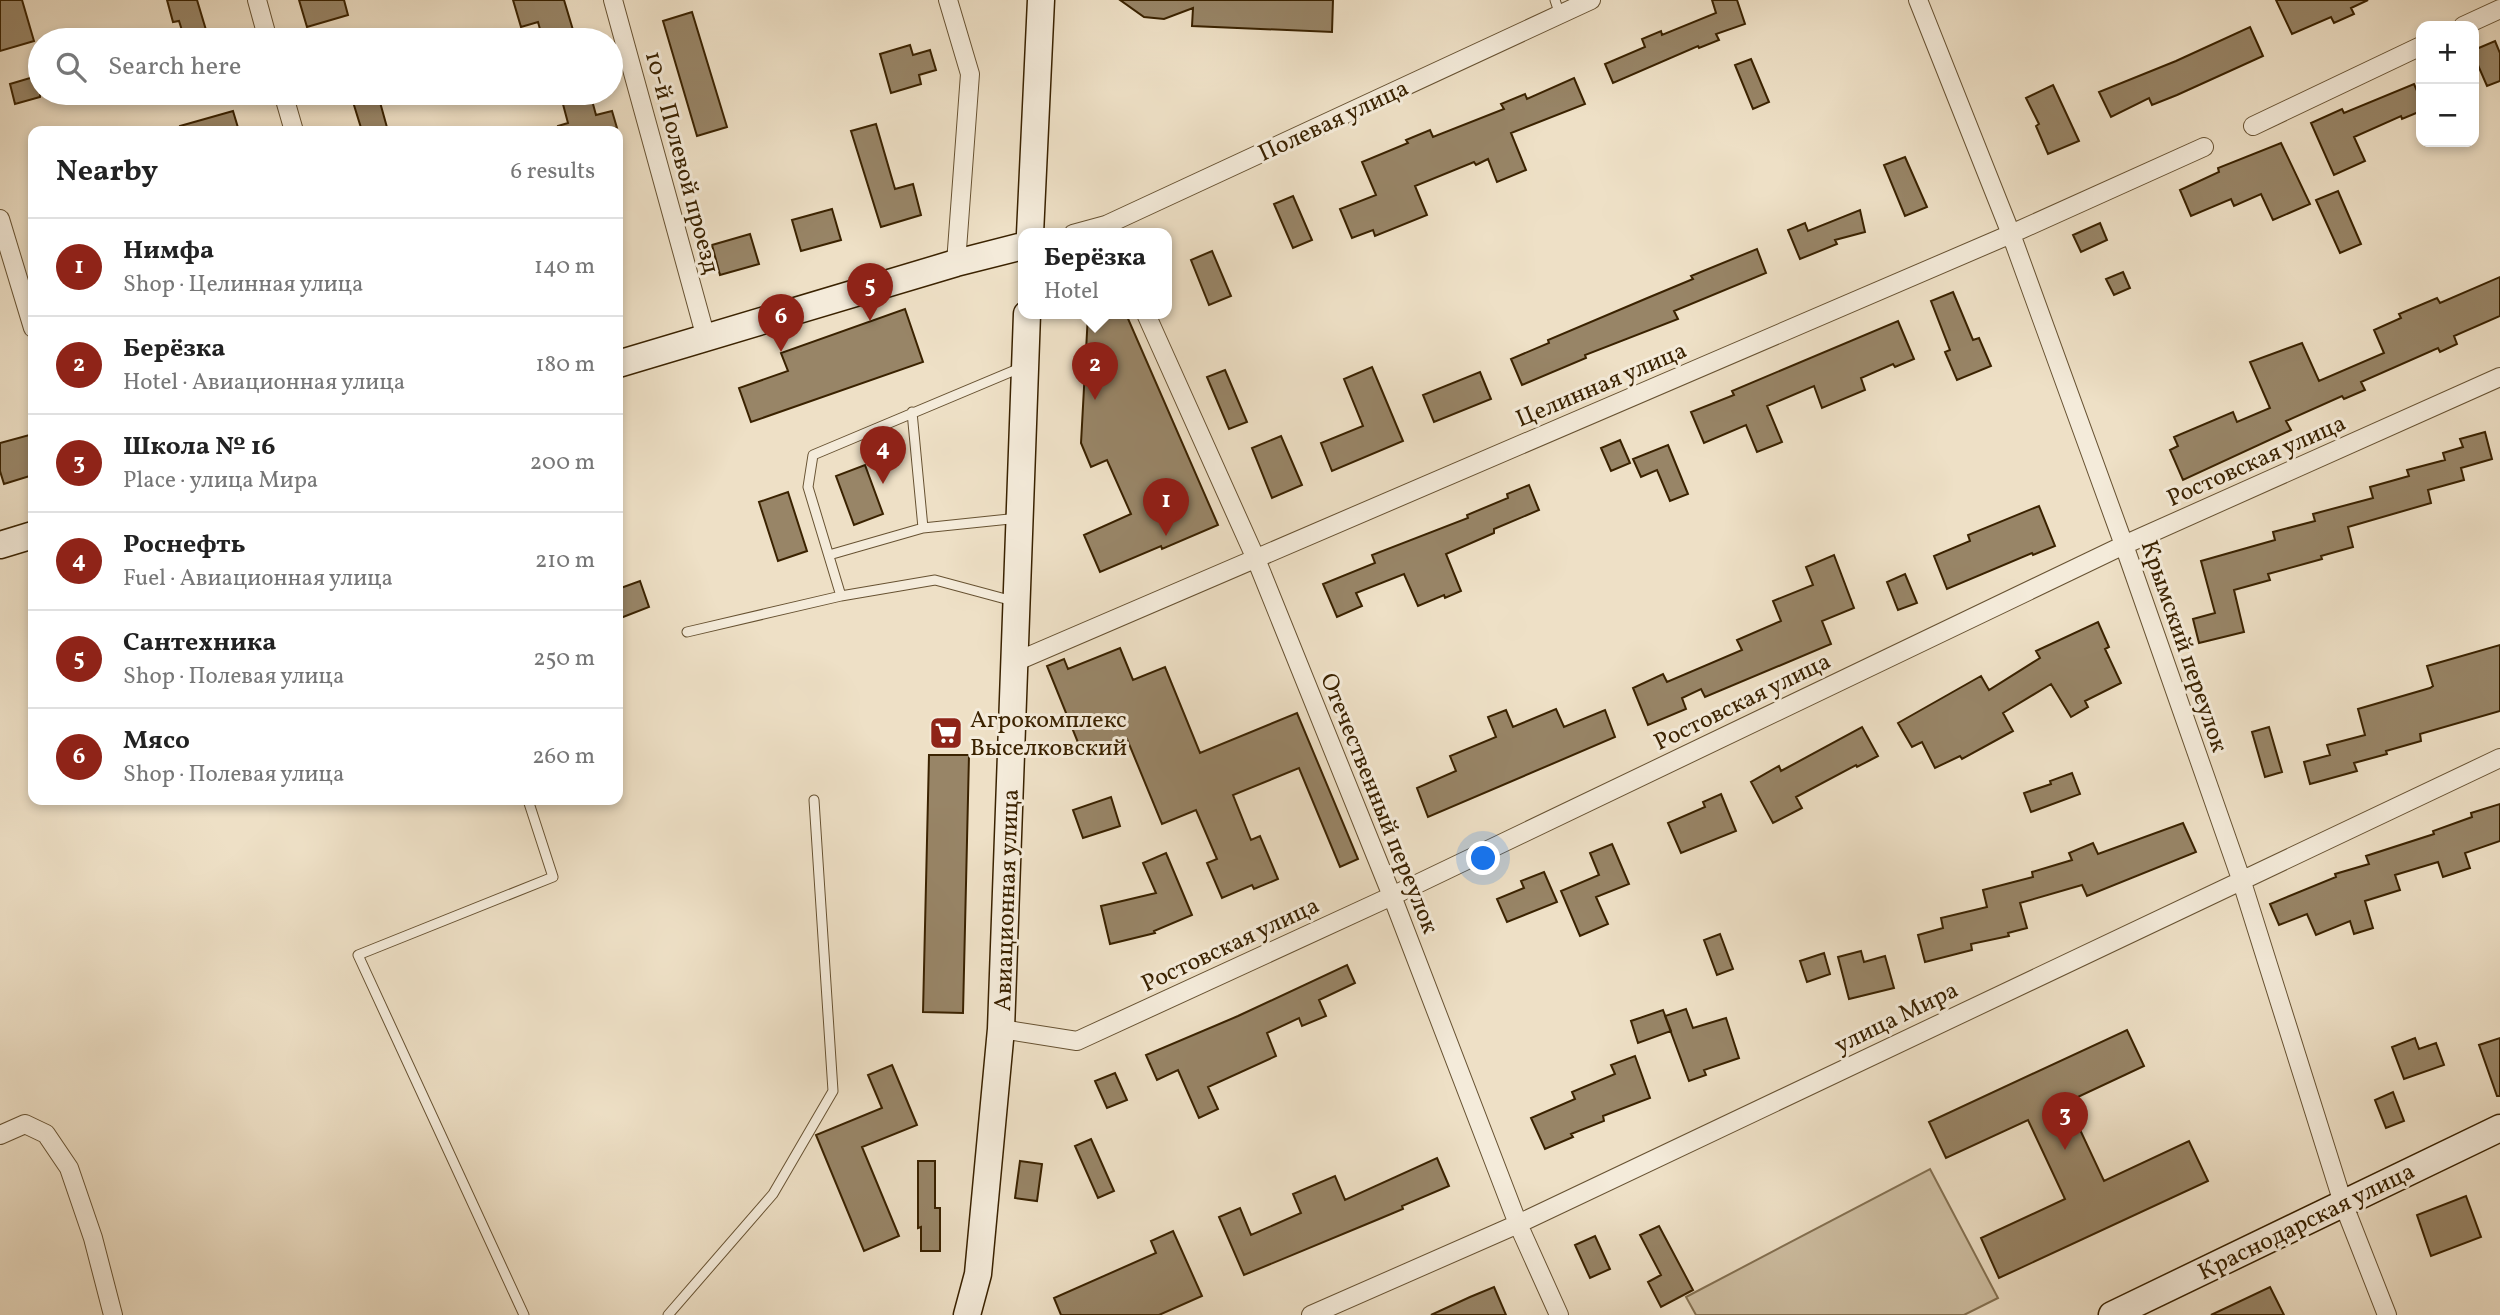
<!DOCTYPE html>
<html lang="en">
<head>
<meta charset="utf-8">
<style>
  body { margin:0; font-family:Vollkorn,serif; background:#f2f2f2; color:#222 }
  .controls { position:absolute; right:21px; top:21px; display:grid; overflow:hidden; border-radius:14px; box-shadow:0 4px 10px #0003 }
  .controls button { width:63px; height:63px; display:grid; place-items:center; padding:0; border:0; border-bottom:2px solid #e0e0e0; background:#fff; color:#222; font:35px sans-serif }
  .you { position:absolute; left:1484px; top:859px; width:24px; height:24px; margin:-18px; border:5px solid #fff; border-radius:50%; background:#1a73e8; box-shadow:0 0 0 10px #1a73e833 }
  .badge { display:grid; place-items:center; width:46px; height:46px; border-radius:50%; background:#8f2418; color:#fff; font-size:23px; font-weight:700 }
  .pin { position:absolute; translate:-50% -58px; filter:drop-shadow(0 2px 4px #0008) }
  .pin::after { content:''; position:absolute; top:37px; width:24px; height:21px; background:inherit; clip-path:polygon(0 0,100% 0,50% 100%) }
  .popup { position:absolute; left:1018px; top:228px; width:154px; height:91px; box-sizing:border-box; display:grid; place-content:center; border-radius:14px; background:#fff; filter:drop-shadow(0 2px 5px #0005); font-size:23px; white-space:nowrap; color:#767676 }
  .popup b { font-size:26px; color:#222 }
  .popup::after { content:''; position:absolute; left:50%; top:100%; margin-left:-14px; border:14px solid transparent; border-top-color:#fff }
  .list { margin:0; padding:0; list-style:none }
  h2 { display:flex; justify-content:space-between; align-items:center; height:91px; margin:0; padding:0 28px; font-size:30px }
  h2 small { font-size:23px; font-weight:400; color:#767676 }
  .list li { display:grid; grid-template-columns:46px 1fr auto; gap:21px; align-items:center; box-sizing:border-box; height:98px; padding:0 28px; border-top:2px solid #e0e0e0 }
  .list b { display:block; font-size:26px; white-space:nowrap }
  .list p { margin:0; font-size:23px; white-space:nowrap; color:#767676 }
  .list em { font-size:23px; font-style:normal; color:#767676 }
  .icon { flex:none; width:38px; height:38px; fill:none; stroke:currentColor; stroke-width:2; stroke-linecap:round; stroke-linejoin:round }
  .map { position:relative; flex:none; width:2500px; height:1315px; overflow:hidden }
  .search { position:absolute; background:#fff; box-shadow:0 4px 10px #0003; left:28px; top:28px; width:595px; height:77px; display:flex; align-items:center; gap:18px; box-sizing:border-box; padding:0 24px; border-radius:38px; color:#767676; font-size:26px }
  .panel { position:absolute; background:#fff; box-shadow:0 4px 10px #0003; left:28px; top:126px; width:595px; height:679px; border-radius:14px }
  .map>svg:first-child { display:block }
</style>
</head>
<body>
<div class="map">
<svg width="2500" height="1315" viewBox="0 0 2500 1315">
  <rect width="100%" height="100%" fill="#eee0c6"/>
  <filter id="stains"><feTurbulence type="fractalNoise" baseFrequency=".00286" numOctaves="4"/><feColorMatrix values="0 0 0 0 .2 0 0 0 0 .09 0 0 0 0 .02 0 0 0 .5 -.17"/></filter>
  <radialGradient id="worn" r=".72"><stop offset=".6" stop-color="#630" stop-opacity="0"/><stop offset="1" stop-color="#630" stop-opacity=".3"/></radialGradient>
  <path fill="#cfc0a4" stroke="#847152" stroke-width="2" d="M1930,1169l68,129 -34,17h-268l-10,-18z"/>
  <path fill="#988567" stroke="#3a2200" stroke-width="2" d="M0,0h22l12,41 -34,10z
    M167,0h30l12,40h-24l-6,-19 -6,1z
    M299,0h45l4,15 -41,12z
    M513,0h51l12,40h-33l-5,-18 -17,5z
    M1120,0h213l-1,32 -140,-6 1,-18 -29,11 -20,-2z
    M1712,0h25l8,24 -29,10 3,6 -20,8 -1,-2 -85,37 -8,-19 40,-17 -3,-8 19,-8 1,4 54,-22z
    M2276,0h92l-17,8 3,6 -20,9 -3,-6 -39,17z
    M692,12l35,115 -30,9 -34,-115z
    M2250,27l13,29 -86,39 -25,10 -3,-7 -38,19 -12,-25 77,-31z
    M2495,41l5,12v28l-13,5 -13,-30v-6z
    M910,45l3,10 17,-5 6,20 -17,5 2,9 -30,9 -11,-39z
    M1751,59l18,43 -16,7 -18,-44z
    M40,75v22l-25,7 -5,-20z
    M1574,78l11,26 -74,29 15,37 -29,12 -9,-23 -12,6 -2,-3 -59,24 12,29 -52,21 -2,-6 -21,8 -12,-29 36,-14 -14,-33 46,-19 -2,-3 24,-10 3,7 71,-28 -3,-5 24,-10 2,5z
    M2414,84l7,16v11l-19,8 -1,-3 -47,21 11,24 -31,14 -23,-52 31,-14 2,4z
    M2053,85l26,56 -31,13 -12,-28 3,-2 -13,-26z
    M560,93h30l6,22 16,-4 5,17 -14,3h-44l-1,-5 10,-3z
    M378,95l10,36h-26l-9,-29z
    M233,111l6,20h-58l-1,-5z
    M876,124l19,65 18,-5 8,31 -40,12 -30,-96z
    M2281,143l29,61 -37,16 -12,-26 -27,12 -3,-7 -40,17 -11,-26 39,-18 -1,-4z
    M1905,157l22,50 -22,9 -21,-51z
    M2338,191l23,53 -21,9 -24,-53z
    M1293,196l19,44 -19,8 -19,-44z
    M832,209l9,31 -40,11 -9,-31z
    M1860,210l5,22 -30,8 2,4 -37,15 -12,-29 17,-7 3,8z
    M2100,223l7,17 -26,12 -8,-17z
    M750,234l9,30 -39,11 -8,-30z
    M1757,249l9,24 -92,38 4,8 -93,36 1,3 -64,27 -11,-26 38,-16 -1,-3 97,-41 48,-20 -2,-3z
    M1212,251l19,45 -22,9 -18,-45z
    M2123,272l7,16 -16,7 -8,-16z
    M2500,277v39l-46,20 3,8 -17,8 -2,-4 -77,34 4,8 -21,9 -2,-3 -56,25 5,9 -108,50 -13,-30 8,-4 -4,-9 59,-25 4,10 33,-14 -20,-46 52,-19 17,38 65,-28 -10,-23 27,-12 -2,-4 38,-16 3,5z
    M1953,292l20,48 6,-2 12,28 -34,14 -12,-28 5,-2 -19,-49z
    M905,309l18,53 -172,60 -12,-34 49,-17 -7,-18z
    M1088,314h38l92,211 -56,24 -1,-3 -61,26 -16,-37 47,-21 -24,-54 -16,7 -10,-24z
    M1898,321l16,38 -19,8 -2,-3 -32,14 4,12 -43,18 -8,-22 -47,20 15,36 -25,10 -11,-27 -42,18 -13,-31 43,-17 -2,-4z
    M1372,367l31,74 -71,30 -11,-28 42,-17 -19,-47z
    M1225,370l22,52 -18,7 -22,-52z
    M1480,372l11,27 -57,23 -11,-27z
    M2485,432l7,27 -31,9 3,12 -36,10 3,13 -83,24 5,20 -32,9 1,3 -54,15 2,6 -36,10 10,42 -45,11 -6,-24 22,-6 -14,-52 74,-21 -2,-8 42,-11 -2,-7 60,-16 -3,-11 39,-11 -2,-6 38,-10 -2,-7 20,-6 -3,-8z
    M33,434v41l-29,9 -4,-13v-28z
    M1281,436l21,49 -30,13 -20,-50z
    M1620,440l10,23 -19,8 -10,-23z
    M1668,445l20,49 -18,7 -13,-31 -16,7 -8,-18z
    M865,465l18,49 -29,11 -18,-49z
    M1529,485l10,25 -45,19v4l-48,21 15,37 -16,7 -1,-3 -26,11 -14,-32 -48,19 6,13 -25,11 -14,-33 52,-21 -3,-8 96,-37 -1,-3 41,-17 -1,-4z
    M788,492l19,59 -29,10 -19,-59z
    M2039,506l16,40 -22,9 -1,-2 -85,36 -13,-33 36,-15 -2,-6z
    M1834,555l20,53 -32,13 9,23 -126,53 -4,-8 -19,9 4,11 -38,16 -15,-37 30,-14 4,8 75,-32 -5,-10 44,-19 -8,-20 40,-16 -7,-18z
    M1905,574l12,29 -19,7 -11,-28z
    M640,581l9,26 -31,12v-30z
    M2098,622l11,25 -4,2 16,34 -36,18 3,6 -17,10 -20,-33 -48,29 10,18 -51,28 -2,-3 -25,12 -13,-26 -10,5 -14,-24 83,-47 8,14 51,-32 -4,-7z
    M2500,645v66l-80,23 1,7 -35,10 1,3 -33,9 3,8 -47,13 -6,-22 26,-7 -3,-10 38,-10 -7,-26 72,-21 3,-2 -6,-20z
    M1120,648l13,32 32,-13 35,86 97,-40 61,146 -18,8 -41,-99 -66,27 18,45 9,-4 18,43 -24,10 -2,-4 -30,13 -15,-35 10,-4 -21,-49 -34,14 -35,-85 -34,14 -3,-7 -9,4 -34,-84 17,-7 4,10z
    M1556,709l8,18 41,-17 10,27 -187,80 -11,-29 39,-17 -6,-15 46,-19 -8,-20 18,-7 7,17z
    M1862,727l16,29 -21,11 -1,-2 -60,32 6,11 -29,15 -22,-41 28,-16 2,5z
    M2269,727l13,45 -17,5 -13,-45z
    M929,755h40l-6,258 -40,-1z
    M2072,773l8,21 -49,18 -7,-19 27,-9 -1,-3z
    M1721,794l15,37 -55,22 -13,-30 37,-16 -2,-5z
    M1111,797l9,29 -37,12 -10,-28z
    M2500,804v37l-35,12 5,15 -27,9 -5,-15 -43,13 5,15 -35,11 8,27 -19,6 -4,-13 -34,14 -9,-21 -28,11 -9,-21 66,-27 -1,-3 34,-10 -3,-8 68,-22 -1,-3 39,-14 -1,-4z
    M2183,823l13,29 -109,44 -5,-11 -62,18 7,25 -19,5 1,3 -38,8 1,6 -47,12 -7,-27 25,-7 -2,-10 46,-11 -4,-17 50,-13 -1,-5 40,-12 -3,-7 24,-10 5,11z
    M1612,844l17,40 -33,13 12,27 -28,12 -19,-45 38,-16 -9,-22z
    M1166,853l26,62 -38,16 1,2 -45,11 -9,-38 55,-13 -13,-30z
    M1544,872l13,30 -50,20 -10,-23 27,-11 -3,-7z
    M1720,934l13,35 -16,6 -13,-35z
    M1861,951l3,11 21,-6 9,32 -45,11 -11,-42z
    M1824,953l6,21 -23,8 -7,-21z
    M1347,965l8,18 -36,17 7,16 -24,10 -3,-8 -32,15 9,23 -68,31 10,22 -19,9 -21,-48 -21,10 -11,-25 92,-39z
    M1686,1009l7,19 33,-10 13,40 -35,12 2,5 -17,6 -24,-65z
    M1663,1010l8,21 -33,12 -7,-22z
    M2127,1030l17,36 -77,36 37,79 85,-40 19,40 -209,97 -18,-40 84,-39 -37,-79 -82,38 -17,-36z
    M2415,1038l4,11 17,-6 8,22 -40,14 -12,-32z
    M2500,1038v58h-3l-18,-51z
    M1635,1056l15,42 -47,18 1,5 -33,13 2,3 -28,12 -14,-31 44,-19 -3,-7 43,-18 -4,-9z
    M892,1065l25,60 -55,22 37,89 -35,15 -48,-116 66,-27 -14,-33z
    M1115,1073l12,27 -20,8 -12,-27z
    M2393,1092l11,29 -18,7 -11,-28z
    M1091,1139l23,52 -16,7 -23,-52z
    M1437,1158l12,28 -47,20 1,3 -24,10 -135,56 -25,-58 21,-9 11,27 50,-22 -8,-19 42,-18 10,24z
    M918,1161h17v47h5v43h-19v-24l-3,1z
    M1020,1161l22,3 -5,37 -22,-3z
    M2466,1196l15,41 -50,19 -14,-41z
    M1659,1226l34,64 -32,17 -13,-25 13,-7 -21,-40z
    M1173,1231l29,65 -43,19h-98l-7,-17 102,-45 -5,-12z
    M1595,1236l15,33 -20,9 -15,-33z
    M1494,1287l12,28h-75l39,-18z
    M2270,1287l14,28h-73z"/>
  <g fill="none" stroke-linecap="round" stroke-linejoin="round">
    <defs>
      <path id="lane" d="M1555,0l5,15
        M912,412l11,116
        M829,555l94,-27 96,-10
        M841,596l-33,-109 5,-32 207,-87
        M687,632l154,-36 94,-16 78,21
        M524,1315l-166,-360 195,-78 -25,-77
        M668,1315l105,-121 60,-103 -19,-291"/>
      <path id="street" d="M257,0l11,40
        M613,0l93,338
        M948,0l22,74 -14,189
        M1918,0l93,234 113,311 117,334 102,324 44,112
        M2463,26l37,-17
        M283,93l11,38
        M2253,126l168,-80
        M0,219l33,109
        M1073,234l33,-9 485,-225
        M1146,314l110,245 136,337 126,328 41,91
        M1015,662l996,-428 193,-87
        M1001,1029l76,12 315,-145 732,-351 376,-168
        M0,1135l25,-11 21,10 23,34 24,70 20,77
        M1311,1315l207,-91 982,-466"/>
      <path id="secondary" d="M1030,234l11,-234
        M618,364l338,-101 67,-17
        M0,545l33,-10
        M967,1315l11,-41 23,-245 26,-715
        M2112,1315l388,-187"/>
    </defs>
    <use href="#lane" stroke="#675232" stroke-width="11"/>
    <use href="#street" stroke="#675232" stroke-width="20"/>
    <use href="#secondary" stroke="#3a2200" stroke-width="29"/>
    <use href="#lane" stroke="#f4ebda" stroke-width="9"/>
    <use href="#street" stroke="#f4ebda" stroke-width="18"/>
    <use href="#secondary" stroke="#f4ebda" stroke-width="26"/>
  </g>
  <defs>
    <symbol id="supermarket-square" viewBox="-11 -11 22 22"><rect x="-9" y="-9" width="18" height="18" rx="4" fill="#8f2418" stroke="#f4ebda"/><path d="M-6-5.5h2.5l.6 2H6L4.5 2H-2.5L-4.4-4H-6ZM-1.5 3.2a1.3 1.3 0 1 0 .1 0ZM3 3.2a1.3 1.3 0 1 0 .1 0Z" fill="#fff"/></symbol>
  </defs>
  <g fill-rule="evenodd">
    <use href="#supermarket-square" x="927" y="714" width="38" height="38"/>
  </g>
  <g text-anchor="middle" stroke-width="6" stroke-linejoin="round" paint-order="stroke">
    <g font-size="24" fill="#3a2200" stroke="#f4ebda">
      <text transform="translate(1333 120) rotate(-25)" y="8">Полевая улица</text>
      <text transform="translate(683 162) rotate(75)" y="8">10-й Полевой проезд</text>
      <text transform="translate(1601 384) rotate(-23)" y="8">Целинная улица</text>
      <text transform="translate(2256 460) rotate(-24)" y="8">Ростовская улица</text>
      <text transform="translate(2185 646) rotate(71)" y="8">Крымский переулок</text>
      <text transform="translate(1742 701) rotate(-26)" y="8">Ростовская улица</text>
      <text transform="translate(1380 803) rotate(68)" y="8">Отечественный переулок</text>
      <text transform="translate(1006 900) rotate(-88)" y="8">Авиационная улица</text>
      <text transform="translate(1230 944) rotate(-25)" y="8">Ростовская улица</text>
      <text transform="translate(1896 1017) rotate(-26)" y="8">улица Мира</text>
      <text transform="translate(2306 1221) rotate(-26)" y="8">Краснодарская улица</text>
    </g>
    <g font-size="24" fill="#3a2200" stroke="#f4ebda" text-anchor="start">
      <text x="970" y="727">Агрокомплекс<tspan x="970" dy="28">Выселковский</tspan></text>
    </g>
  </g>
  <rect width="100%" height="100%" filter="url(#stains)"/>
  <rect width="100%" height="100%" fill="url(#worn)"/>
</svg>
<div class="controls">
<button>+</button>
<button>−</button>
</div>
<div class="you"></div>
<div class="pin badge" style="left:1166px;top:536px">1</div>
<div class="pin badge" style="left:1095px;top:400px">2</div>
<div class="popup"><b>Берёзка</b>Hotel</div>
<div class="pin badge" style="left:2065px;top:1150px">3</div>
<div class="pin badge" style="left:883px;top:484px">4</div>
<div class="pin badge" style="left:870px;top:321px">5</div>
<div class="pin badge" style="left:781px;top:352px">6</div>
<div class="search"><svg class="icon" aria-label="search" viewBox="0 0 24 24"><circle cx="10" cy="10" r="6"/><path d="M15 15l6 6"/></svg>Search here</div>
<section class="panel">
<h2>Nearby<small>6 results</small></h2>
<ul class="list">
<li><span class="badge">1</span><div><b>Нимфа</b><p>Shop · Целинная улица</p></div><em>140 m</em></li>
<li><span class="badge">2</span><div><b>Берёзка</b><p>Hotel · Авиационная улица</p></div><em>180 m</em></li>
<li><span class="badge">3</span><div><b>Школа № 16</b><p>Place · улица Мира</p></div><em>200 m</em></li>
<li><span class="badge">4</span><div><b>Роснефть</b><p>Fuel · Авиационная улица</p></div><em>210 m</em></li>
<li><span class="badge">5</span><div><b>Сантехника</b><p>Shop · Полевая улица</p></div><em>250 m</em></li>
<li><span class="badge">6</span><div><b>Мясо</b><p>Shop · Полевая улица</p></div><em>260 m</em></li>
</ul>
</section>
</div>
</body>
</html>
